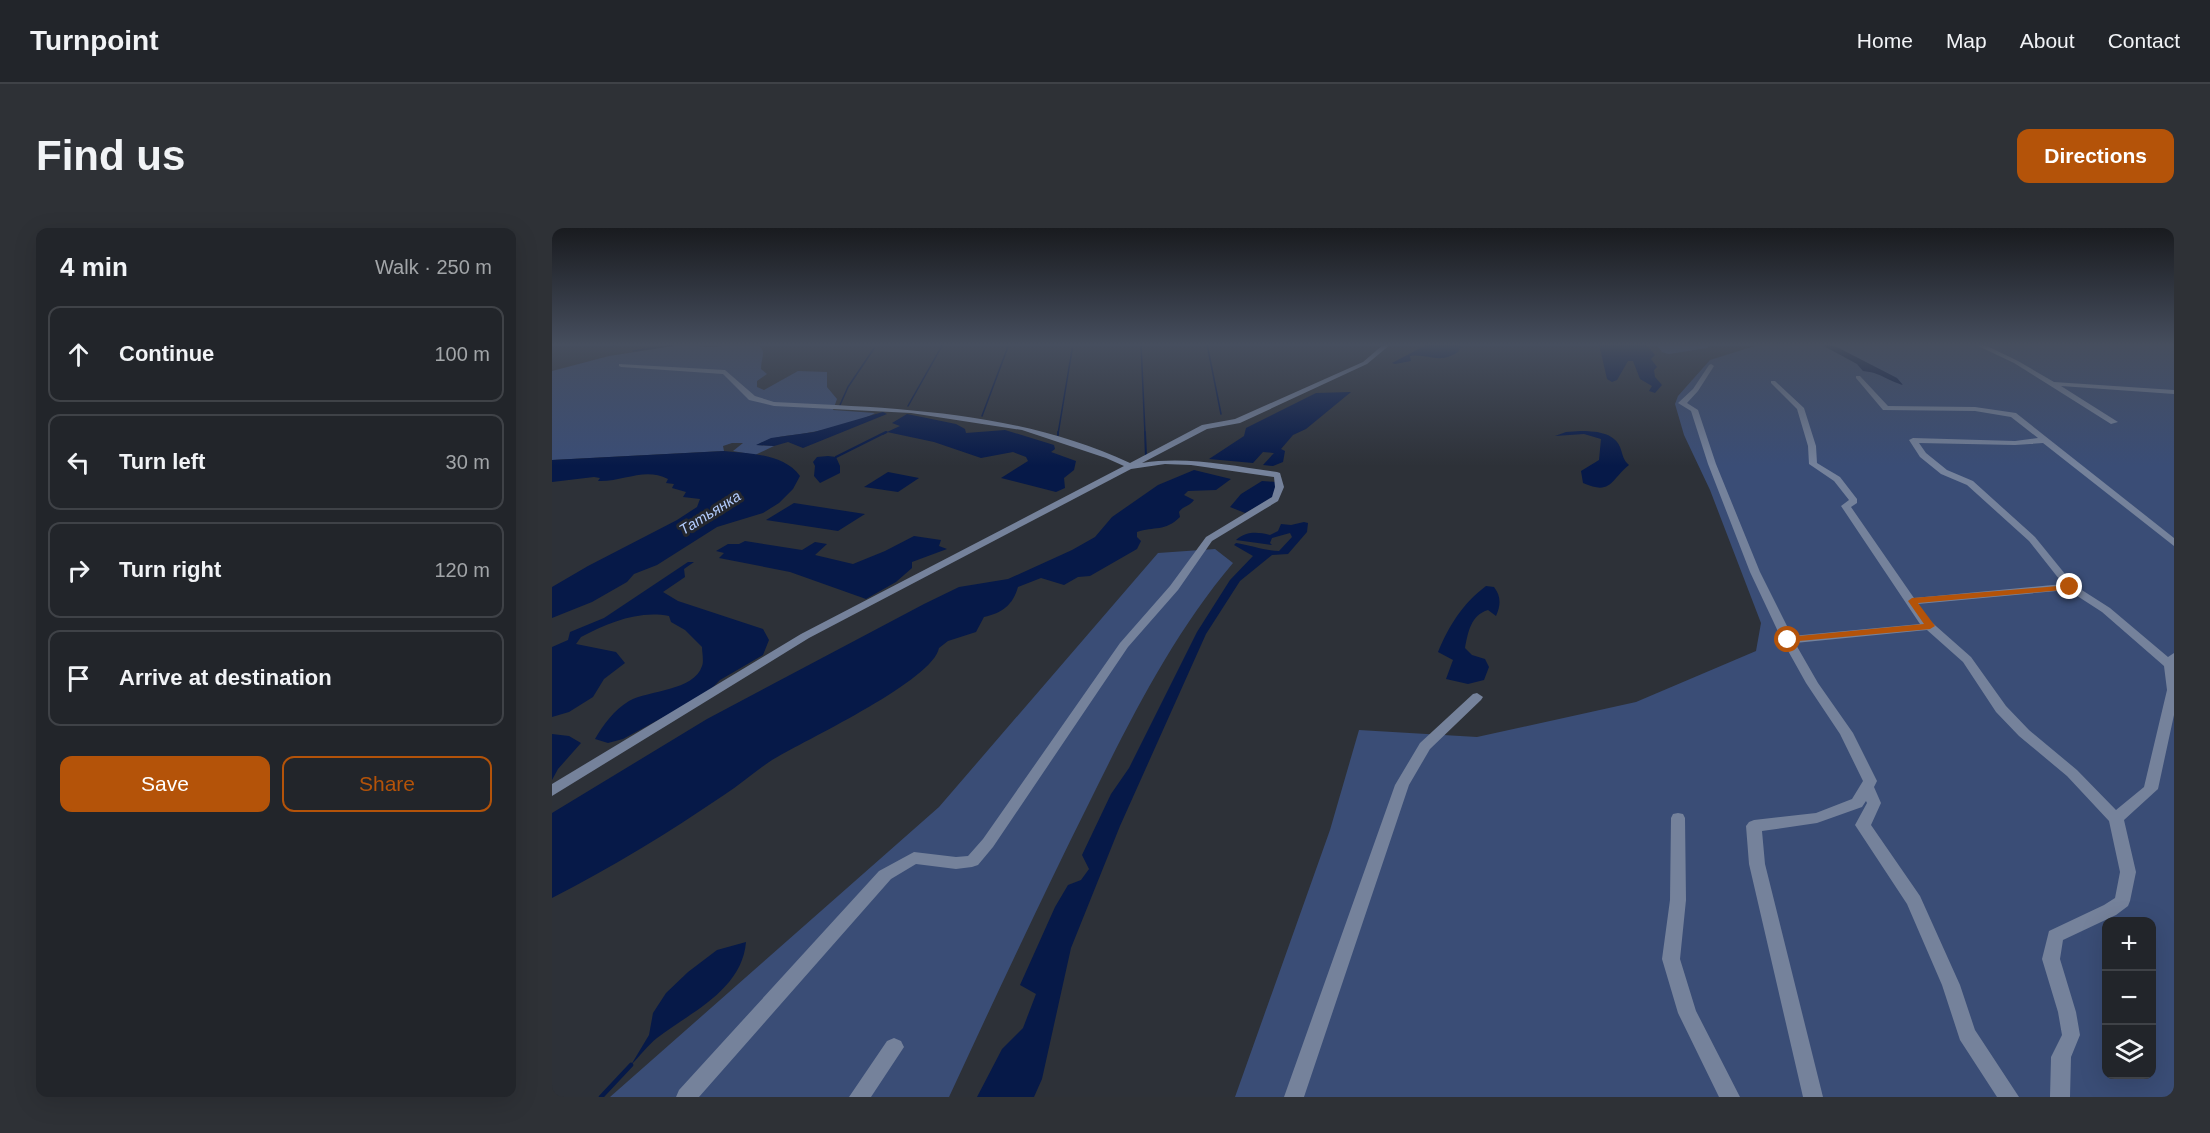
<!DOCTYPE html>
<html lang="en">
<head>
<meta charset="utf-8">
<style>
  body { margin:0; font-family:Arial,sans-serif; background:#2e3136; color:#f1f3f6 }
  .controls { position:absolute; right:18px; bottom:18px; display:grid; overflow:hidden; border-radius:12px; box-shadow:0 6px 24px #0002 }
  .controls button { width:54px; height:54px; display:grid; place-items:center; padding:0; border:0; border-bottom:2px solid #3f4247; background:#22252a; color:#f1f3f6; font:30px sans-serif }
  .stop { position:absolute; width:18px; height:18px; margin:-14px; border:4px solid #b45309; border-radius:50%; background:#fff }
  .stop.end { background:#b45309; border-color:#fff; box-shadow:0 2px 6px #0008 }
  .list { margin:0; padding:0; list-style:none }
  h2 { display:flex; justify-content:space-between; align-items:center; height:78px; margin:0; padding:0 24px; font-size:26px }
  h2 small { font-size:20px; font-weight:400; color:#a2a5a8 }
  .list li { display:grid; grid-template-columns:39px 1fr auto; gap:18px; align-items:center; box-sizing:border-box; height:96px; margin:0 12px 12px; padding:0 12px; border:2px solid #3f4247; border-radius:12px }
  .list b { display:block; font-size:22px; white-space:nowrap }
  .list em { font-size:20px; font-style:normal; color:#a2a5a8 }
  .actions { display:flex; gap:12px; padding:18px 24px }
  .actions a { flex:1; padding:14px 0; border:2px solid #b45309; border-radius:12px; text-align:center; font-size:21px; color:#b45309 }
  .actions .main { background:#b45309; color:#fff }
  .icon { flex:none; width:33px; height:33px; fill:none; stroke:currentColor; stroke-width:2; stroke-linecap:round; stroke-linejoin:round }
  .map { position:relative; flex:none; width:1622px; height:869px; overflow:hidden; border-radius:12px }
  header { display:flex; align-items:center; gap:36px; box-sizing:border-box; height:84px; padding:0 30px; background:#22252a; border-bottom:2px solid #3f4247 }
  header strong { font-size:28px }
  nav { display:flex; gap:33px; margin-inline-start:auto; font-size:21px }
  .intro { display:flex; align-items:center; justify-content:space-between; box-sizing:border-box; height:144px; padding:0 36px }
  h1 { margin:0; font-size:42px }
  .button { padding:15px 27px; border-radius:12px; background:#b45309; color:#fff; font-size:21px; font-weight:700 }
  main { display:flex; gap:36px; padding:0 36px }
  aside { flex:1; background:#22252a; border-radius:12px; box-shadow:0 6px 24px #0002 }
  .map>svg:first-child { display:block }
</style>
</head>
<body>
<header>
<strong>Turnpoint</strong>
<nav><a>Home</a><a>Map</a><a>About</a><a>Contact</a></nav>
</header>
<div class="intro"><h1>Find us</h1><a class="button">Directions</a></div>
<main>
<aside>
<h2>4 min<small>Walk · 250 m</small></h2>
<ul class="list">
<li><svg class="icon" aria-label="ahead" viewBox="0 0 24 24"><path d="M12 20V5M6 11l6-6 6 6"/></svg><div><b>Continue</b></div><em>100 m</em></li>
<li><svg class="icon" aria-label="left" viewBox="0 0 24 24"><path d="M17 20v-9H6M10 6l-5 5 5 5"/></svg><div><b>Turn left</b></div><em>30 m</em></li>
<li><svg class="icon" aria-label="right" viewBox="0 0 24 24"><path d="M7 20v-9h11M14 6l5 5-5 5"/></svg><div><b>Turn right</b></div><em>120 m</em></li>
<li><svg class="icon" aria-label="arrive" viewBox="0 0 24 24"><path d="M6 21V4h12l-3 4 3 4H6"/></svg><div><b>Arrive at destination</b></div></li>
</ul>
<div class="actions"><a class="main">Save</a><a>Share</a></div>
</aside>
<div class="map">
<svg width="1622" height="869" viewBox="0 0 1622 869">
  <rect width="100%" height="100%" fill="#2d3138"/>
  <path fill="#3a4d76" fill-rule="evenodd" d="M135,116l20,3 49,-3c12,6 5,13 5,25l6,5 -10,7v6l7,3 34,-19 29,1v15l10,12 -4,11 42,3c-16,9 -45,16 -63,19 -19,4 -38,3 -55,13l17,1 -19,9 -22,-4 10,-8h-11l-9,3 1,5 -172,9v-89l57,-15z
    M1104,116h55l-4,4 -38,6 -7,-2z
    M1209,116h413v753h-939l95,-267 29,-100 118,7 159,-35 120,-51 5,-28 -51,-133 -26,-55 -9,-31 3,-8 32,-36zM1554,694h46v152h-46z
    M663,321l18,14c-60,71 -102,155 -143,238 -49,98 -95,197 -141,296h-339l329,-290 219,-254z"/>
  <path fill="#061948" d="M876,116h34l-4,8c-20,13 -30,1 -48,4l1,5 -16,3 -3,-1z
    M1047,116h47l9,11 -4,4 6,8 -3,3 1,7 7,8 -7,8 -6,-2 3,-5 -12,-7 -7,-18h-5l-11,19 -5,2 -5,-3z
    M1268,116h11l66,34 6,7c-17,-5 -21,-12 -40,-14l-6,-7z
    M799,164l-45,37 -13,6 -12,14 4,2 -2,11 -10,4 -10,-1 11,-12 -11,-1 -10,11 -44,-4 35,-23 2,-8 70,-35z
    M331,184l4,2 -84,34 -15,-6 -14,4 -18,-1 15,-7 43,-6z
    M355,186l49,10 9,5 1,4 39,-3 49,15 1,4 -4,3 25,9 -2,9 -10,8 1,10 -9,4 -55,-14 27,-17 -2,-4 -13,-5 -32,6 -47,-16 -47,-10 13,-6 -8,-3z
    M1028,203c14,0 34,1 40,16 3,8 3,13 9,18 -18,14 -17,31 -46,18l-2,-12 18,-11 2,-21 -17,-5 -29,2 11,-4z
    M172,223c26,3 59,2 76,25l-7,13 -14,14 -16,10 -46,14 -60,38 -23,9 -7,8 -35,20 -40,16v-31l36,-21 89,-46 20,-13 3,-8 -17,-2 3,-5 -14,-4 2,-4 -8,-1 2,-4c-24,-12 -44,3 -70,2l2,-3 -6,-1 -42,5v-22z
    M276,228l8,1 4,9v7l-20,10 -6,-7 1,-10 -2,-4 4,-5z
    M642,242l37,9 -15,11 -28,1 -4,4 10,5c-4,6 -11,6 -15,12l1,5c-15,15 -26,9 -43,15v5l4,4 -4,8 -47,27 -12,1 -14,8 -23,-7 -23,9c-5,18 -16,26 -34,30l-8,15 -28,9 -9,7c-6,32 -129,90 -160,108 -20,11 -36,27 -55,39 -56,38 -113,73 -172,103v-85l155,-94 217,-115 35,-17 49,-8 64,-29 23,-13 17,-20 46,-32z
    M336,244l31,6 -21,14 -34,-5z
    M710,253l14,1 -2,15 -29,16 -15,-6 11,-13z
    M242,275l71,11 -27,17 -72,-11z
    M752,294l4,1 -1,9 -19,22 -16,1 -32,26 -34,53 -86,192 -49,122 -29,131 -8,18h-57l25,-48 21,-21 13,-34 -16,-9 35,-78 13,-22 13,-5 8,-11 -7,-14 29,-61 18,-26 68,-136 33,-52 23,-24 -19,-11 2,-2c14,2 30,8 43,8l13,-14 -2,-4 -18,5 -2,5 2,2 -36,-5c11,-9 21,-8 34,-5l8,-4 3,-7 10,1z
    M362,308l27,4 -2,6 8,3 -35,13v6l-16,14 -30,17 -76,-27 -71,-14 5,-5 -8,-2 12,-7h11l6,-3 57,9 13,-8 12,2 -12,11 38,9 32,-13z
    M136,334h6l-10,7 1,8 -22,15 15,9 85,28 6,11 -6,15 -43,25 -14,14 -83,45 -15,4 -13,-4c8,-14 19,-29 34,-38 20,-11 65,-10 73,-35 2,-5 0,-14 0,-19l-17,-17 -14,-8 -2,-6c-31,-6 -61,7 -88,21l-5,7 40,8 9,11 -21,16 -11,18 -24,15 -17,5v-70l16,-7 2,-8 34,-14z
    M934,358l8,1c7,9 7,18 2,29l-8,-6c-17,5 -20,22 -23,38l7,7 13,4 4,8 -5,13 -16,4 -22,-5 7,-19 -15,-8c11,-26 24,-48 48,-66z
    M0,506l17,2 12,7 -23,26 -6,11z
    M194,714c-4,48 -55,70 -89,96 -9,7 -17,18 -26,27l18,-30 4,-22 13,-20 22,-21 29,-22z"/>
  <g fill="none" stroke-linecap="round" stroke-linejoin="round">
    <path stroke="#061948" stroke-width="1.5" d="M589,116l4,90
      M655,116l14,70
      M58,119l7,-3
      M81,123l46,-7
      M288,177l8,-18 27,-40
      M356,178l35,-62
      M430,188l27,-72
      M331,206l4,-2
      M506,206l15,-90"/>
    <path stroke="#061948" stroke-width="2" d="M593,204l1,25
      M506,207v-3
      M284,229l50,-25"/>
    <path stroke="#061948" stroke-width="4.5" d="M49,869l30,-32"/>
    <path fill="#75829b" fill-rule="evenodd" d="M832,116h7l-24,20 -127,59 -33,6 -65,34c45,-7 90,3 135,9l3,1 4,14 -6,14 -66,40 -34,49 -50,57 -135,200 -15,18 -6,2 -16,2 -40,-5 -25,15 -192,218h-23l3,-7 200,-219 35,-19 42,5 12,-1 15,-17 137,-196 50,-57 36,-49 66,-40 3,-10 -1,-10 -83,-12 -26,-1 -34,5 -322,169 -257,158v-12l249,-150 323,-168 -18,-8 -84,-28 -111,-17 -137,-7 -25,-6 -26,-26 -102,-7 -2,-1v-2l106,6 30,26 19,6c122,6 244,9 356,61l72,-38 33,-6 128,-57z
      M1422,116h9l35,17 36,21 120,8v4l-113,-8 57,36 -7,2 -97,-61z
      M1159,136l3,2 -16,25 -11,12 11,7 18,54 44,108 32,64 128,-12 -79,-118 8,-6 -15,-19 -25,-17 -1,-18 -11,-37 -26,-26v-2h4l29,27 12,38 1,17 23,14 17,22v4l-6,4 63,91 149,-14 -34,-43 -62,-56 -26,-11 -21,-17 -11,-17 4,-2 102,3 23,-3 -27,-21 -36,-6 -92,-1 -27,-32v-2h4l28,30 87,1 41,6 158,125v8l-131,-103 -28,2 -96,-2 7,10 21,17 26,11 62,56 39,48 36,23 58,49 6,-4v62l-16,74 -34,31 12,52 -6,29 -2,5 -12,9 -53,25 -3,19 16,53 4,23 -9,22 -1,40h-20l1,-40 11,-22 -4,-23 -16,-53 7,-28 55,-26 11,-7 5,-26 -11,-51 -42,-45 -48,-40 -23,-24 -33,-50 -36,-32 -132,13 23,40 35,50 24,48 -3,6 7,16 -10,22 49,71 40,89 15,45 44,67h-22l-37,-57 -18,-55 -35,-81 -52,-79 12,-22 -1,-2 -4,6 -45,16 -55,8 3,33 58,233h-20l-54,-233 -3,-38 3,-4 5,-2 62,-7 36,-14 11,-18 -23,-47 -34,-51 -24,-43 -32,-68 -42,-108 -17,-53 -13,-8 15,-14 16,-24zM1516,362l34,22 62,54 3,24 -23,97 -28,23 -39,-40 -48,-40 -23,-24 -35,-49 -43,-38 -10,-15z
      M925,465l6,4 -2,3 -51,49 -21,36 -105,312h-20l111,-312 25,-42 53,-49z
      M1126,585l5,1 2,4 1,82 -6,59 16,52 44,86h-21l-41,-84 -16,-54 8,-59 1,-82 2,-4z
      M342,810l7,3 3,6 -33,50h-22l38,-56z"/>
  </g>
  <linearGradient id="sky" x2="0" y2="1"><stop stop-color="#191b1f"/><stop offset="0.49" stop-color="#464e5e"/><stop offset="1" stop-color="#464e5e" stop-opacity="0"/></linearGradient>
  <rect width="1622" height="238" fill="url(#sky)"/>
  <path fill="#b45309" d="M1518,357l4,2 -1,2 -155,14 17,23 -5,3 -142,13 -5,-2 5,-3 136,-13 -16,-23 4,-3z"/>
  <g text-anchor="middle" stroke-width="6" stroke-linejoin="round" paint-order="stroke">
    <g font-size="15" font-style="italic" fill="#b3ccfd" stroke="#24272e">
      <text transform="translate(158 285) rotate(-32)" y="5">Татьянка</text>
    </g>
  </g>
</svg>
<div class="controls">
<button>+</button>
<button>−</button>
<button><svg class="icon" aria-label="layers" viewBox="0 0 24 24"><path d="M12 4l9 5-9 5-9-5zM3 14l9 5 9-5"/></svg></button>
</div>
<div class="stop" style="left:1236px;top:412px"></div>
<div class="stop end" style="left:1518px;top:359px"></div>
</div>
</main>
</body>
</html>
